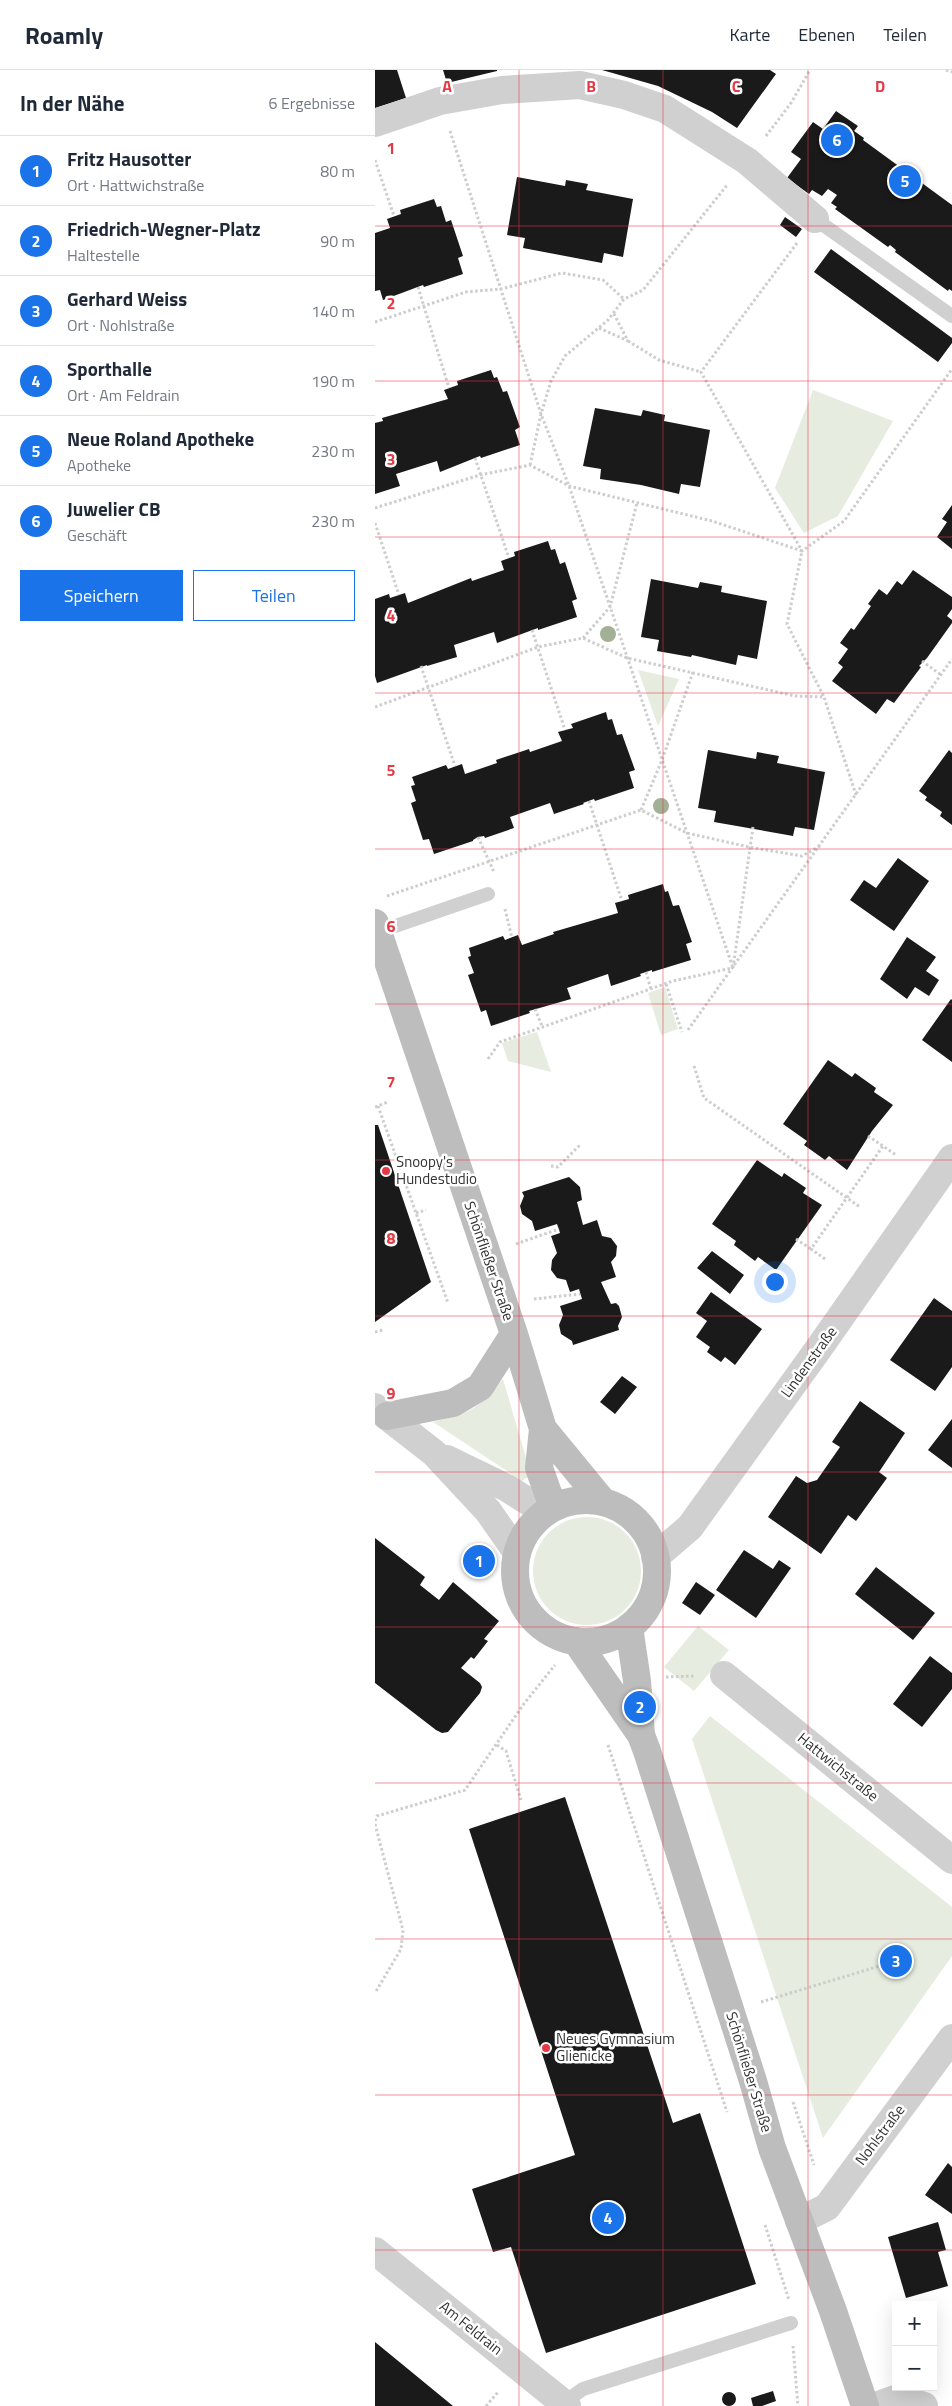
<!DOCTYPE html>
<html lang="de">
<head>
<meta charset="utf-8">
<style>
  body { margin:0; font-family:"Titillium Web",sans-serif; background:#f6f6f7; color:#1f2937 }
  .controls { position:absolute; right:15px; bottom:15px; display:grid; overflow:hidden; border-radius:0px; box-shadow:0 5px 20px #0002 }
  .controls button { width:45px; height:45px; display:grid; place-items:center; padding:0; border:0; border-bottom:1px solid #e0e1e3; background:#fff; color:#1f2937; font:25px sans-serif }
  .you { position:absolute; left:399px; top:1211px; width:18px; height:18px; margin:-12px; border:4px solid #fff; border-radius:50%; background:#1a73e8; box-shadow:0 0 0 8px #1a73e833 }
  .badge { display:grid; place-items:center; width:32px; height:32px; border-radius:50%; background:#1a73e8; color:#fff; font-size:16px; font-weight:700 }
  .pin { position:absolute; translate:-50% -50%; border:2px solid #fff; box-shadow:0 1px 5px #0006 }
  .list { margin:0; padding:0; list-style:none }
  h2 { display:flex; justify-content:space-between; align-items:center; height:65px; margin:0; padding:0 20px; font-size:21px }
  h2 small { font-size:16px; font-weight:400; color:#747a83 }
  .list li { display:grid; grid-template-columns:32px 1fr auto; gap:15px; align-items:center; box-sizing:border-box; height:70px; padding:0 20px; border-top:1px solid #e0e1e3 }
  .list b { display:block; font-size:19px; white-space:nowrap }
  .list p { margin:0; font-size:16px; white-space:nowrap; color:#747a83 }
  .list em { font-size:16px; font-style:normal; color:#747a83 }
  .actions { display:flex; gap:10px; padding:15px 20px }
  .actions a { flex:1; padding:11px 0; border:1px solid #1a73e8; border-radius:0px; text-align:center; font-size:18px; color:#1a73e8 }
  .actions .main { background:#1a73e8; color:#fff }
  .map { position:relative; flex:none; width:577px; height:2336px; overflow:hidden }
  header { display:flex; align-items:center; gap:30px; box-sizing:border-box; height:70px; padding:0 25px; background:#fff; border-bottom:1px solid #e0e1e3 }
  header strong { font-size:24px }
  nav { display:flex; gap:28px; margin-inline-start:auto; font-size:18px }
  main { display:flex }
  aside { flex:1; background:#fff }
  .map>svg:first-child { display:block }
</style>
</head>
<body>
<header>
<strong>Roamly</strong>
<nav><a>Karte</a><a>Ebenen</a><a>Teilen</a></nav>
</header>
<main>
<aside>
<h2>In der Nähe<small>6 Ergebnisse</small></h2>
<ul class="list">
<li><span class="badge">1</span><div><b>Fritz Hausotter</b><p>Ort · Hattwichstraße</p></div><em>80 m</em></li>
<li><span class="badge">2</span><div><b>Friedrich-Wegner-Platz</b><p>Haltestelle</p></div><em>90 m</em></li>
<li><span class="badge">3</span><div><b>Gerhard Weiss</b><p>Ort · Nohlstraße</p></div><em>140 m</em></li>
<li><span class="badge">4</span><div><b>Sporthalle</b><p>Ort · Am Feldrain</p></div><em>190 m</em></li>
<li><span class="badge">5</span><div><b>Neue Roland Apotheke</b><p>Apotheke</p></div><em>230 m</em></li>
<li><span class="badge">6</span><div><b>Juwelier CB</b><p>Geschäft</p></div><em>230 m</em></li>
</ul>
<div class="actions"><a class="main">Speichern</a><a>Teilen</a></div>
</aside>
<div class="map">
<svg width="577" height="2336" viewBox="0 0 577 2336">
  <rect width="100%" height="100%" fill="#fff"/>
  <path fill="#e6ecdf" d="M438,320l80,31 -55,95 -34,17 -29,-45z
    M263,600l41,9 -21,47z
    M290,917l13,42 -17,6 -13,-42z
    M162,962l14,40 -43,-11 -6,-18z
    M128,1309l28,96 -9,6 -89,-59c39,-9 44,-13 70,-43z
    M158 1501a54 54 0 1 1 108 0a54 54 0 1 1-108 0Z
    M323,1556l31,24 -35,41 -30,-24z
    M335,1646l242,191v49l-129,182 -131,-399z"/>
  <path fill="#1a1a1a" d="M0,0h22l9,28 -31,10z
    M68,0h54v1l-50,12z
    M227,0h168l6,4 -39,54 -25,-16 -54,-26z
    M461,41l22,15 -4,5 10,7 -1,2 89,65v86l-3,-2 -1,2 -53,-39 1,-2 -6,-5 -2,2 -53,-38 2,-2 -6,-4 6,-8 -9,-6 -6,7 -10,-6 -3,4 -22,-16 14,-19 -10,-7 22,-30 10,7z
    M142,107l48,9 1,-6 22,4 -2,6 47,9 -10,58 -19,-4 -2,10 -79,-15 2,-10 -18,-3z
    M59,129l3,8 4,-1 5,16 5,-2 12,36 -5,2 5,16 -39,13 -1,-2 -40,15 -3,-10 -5,1v-58l15,-5 -3,-9 14,-5 -1,-4z
    M410,147l17,12 -6,8 -16,-12z
    M456,179l121,89v5l-14,19 -124,-90z
    M116,300l3,8 3,-1 6,15 4,-1 13,36 -5,3 5,15 -39,13 -1,-2 -40,16 -3,-11 -41,13 4,12 -25,8v-71l8,-2 -1,-3 66,-19 -4,-9 14,-5 -1,-4z
    M220,338l46,8 2,-6 22,5 -1,6 46,9 -10,57 -19,-3 -2,10 -38,-9 -41,-6 1,-10 -18,-3z
    M577,435v44l-15,-12 10,-15 -5,-3z
    M173,471l3,9 4,-1 5,15 5,-2 12,37 -5,2 5,16 -39,13v-2l-41,15 -3,-11 -40,13 3,12 -30,9v-1l-50,18 -2,-7v-77l14,-5 1,4 15,-5 3,10 63,-25 1,3 32,-11 -3,-9 14,-5 -1,-4z
    M538,500l39,27v12l-5,7 5,4v3l-25,35 -8,8 2,1 -27,36 -7,-4 -11,15 -44,-33 11,-14 -5,-4 10,-14 -8,-6 11,-15 3,2 17,-24 -3,-2 11,-15 8,6 10,-14 5,4z
    M276,509l47,9 2,-6 22,4 -1,6 46,9 -10,58 -19,-4 -2,10 -44,-10 -1,2 -34,-6 2,-11 -18,-3z
    M231,642l2,8 4,-1 5,16 5,-1 13,36 -6,2 5,16 -39,13 -1,-2 -11,4 1,1 -30,10 -4,-11 -40,14 4,11 -29,10 -1,-2 -6,1 -5,3v1l-39,13 -5,-15 -6,1 -12,-37 5,-2 -5,-15 4,-1 -3,-8 34,-12 2,4 14,-5 3,10 32,-11 -1,-3 33,-11 1,3 32,-11 -4,-9 15,-4 -2,-4z
    M333,680l48,9 1,-7 22,4 -2,7 48,9 -11,58 -19,-3 -2,9 -79,-14 2,-11 -18,-3z
    M574,680l3,3v72l-12,-9 2,-4 -17,-12 2,-3 -8,-6z
    M523,788l31,23 -35,50 -44,-31 14,-20 12,8z
    M288,814l2,8 3,-1 5,15 6,-1 13,37 -6,2 5,16 -39,12v-2l-12,4 1,2 -30,10 -3,-12 -41,14 4,11 -42,12 1,2 -39,13 -5,-16 -5,2 -13,-37 6,-2 -6,-16 3,-1 -2,-8 34,-12 2,4 13,-5 4,10 32,-11 -1,-2 65,-19 -3,-10 14,-4 -1,-4z
    M532,867l29,20 -10,14 13,9 -10,16 -14,-9 -8,12 -27,-20z
    M576,929l1,1v62l-30,-22z
    M453,990l24,17 3,-4 21,15 -2,4 19,13 -21,26 -25,39 -18,-14 -4,4 -21,-15 3,-4 -24,-17z
    M0,1055h3l53,157 -56,40z
    M382,1090l25,17 2,-4 22,15 -3,5 19,12 -46,65 -18,-13 -3,4 -21,-16 2,-4 -24,-17z
    M194,1107l11,10 2,13 -5,2 6,23 14,-5 5,16 9,2 6,8 -1,10 -5,6 5,15 -15,5 10,22 5,-1 3,3 3,11 -4,9 1,4 -46,15 -1,-4 -11,-7 -2,-9 4,-10 -3,-9 22,-7 -3,-10 -9,3 -4,-12 -9,-2 -6,-8 1,-10 5,-7 -6,-17 9,-3 -3,-9 -22,7 -3,-10 -10,-7 -2,-8 4,-10 -2,-4z
    M337,1181l32,24 -14,19 -33,-26z
    M336,1222l51,37 -27,36 -10,-8 -4,5 -14,-10 3,-5 -14,-10 11,-16 -11,-8z
    M559,1228l18,13v56l-17,24 -45,-31z
    M247,1306l15,11 -22,27 -15,-12z
    M485,1331l45,32 -26,39 8,6 -31,43 -8,-6 -27,39 -53,-37 28,-41 11,7 10,-3 23,-33 -8,-5z
    M577,1349v49l-24,-18z
    M0,1468l50,39 -5,8 19,15 14,-18 46,39 -15,18 4,2 -14,18 -3,-2 -10,11 19,15 2,4 -2,6 -32,39 -6,1 -6,-3 -61,-47z
    M369,1480l29,19 6,-9 12,8 -35,50 -40,-28z
    M501,1497l59,46 -22,27 -58,-46z
    M321,1512l19,13 -15,20 -18,-12z
    M555,1586l22,17v16l-30,38 -29,-23z
    M190,1727l108,326 27,-10 56,171 -210,69 -35,-106 -18,5 -21,-63 103,-34 -106,-326z
    M573,2093l4,4v47l-27,-19z
    M563,2152l8,28 -8,2 10,34 -42,12 -18,-61z
    M0,2272l22,18 56,46h-78z
    M398,2321l3,10 -14,5h-9l-2,-8z
    M347 2329a7 7 0 1 1 14 0a7 7 0 1 1-14 0Z"/>
  <g fill="none" stroke-linecap="round" stroke-linejoin="round">
    <path stroke="#cdcdcd" stroke-width="3" stroke-dasharray="2.5 2.5" stroke-linecap="butt" d="M571,0l6,2
      M75,61l91,283 28,72 164,482
      M391,66l25,-33 19,-33
      M0,90l19,56
      M422,173l-96,129 101,179 42,-30 108,-152
      M43,217l31,101
      M0,252l91,-30 35,-3 61,-16 41,7 21,19
      M224,258l29,13 -15,-29
      M253,271l31,19 42,12
      M100,388l34,100
      M155,395l11,-51 10,-33 14,-25 43,-36 16,-21 19,-9 85,-106
      M0,438l105,-33 50,-10 39,21 143,35 90,30 -15,73 37,73
      M0,453l24,72
      M157,560l33,100
      M208,568l27,-31 27,-104
      M547,591l19,14
      M46,596l34,100
      M0,637l163,-60 45,-9 44,20 168,38 29,1 32,98
      M214,731l33,100
      M266,740l21,-50 31,-88
      M103,767l16,35
      M12,826l254,-86 46,23 62,14 53,9 18,-10
      M130,839l7,29
      M358,898l20,-141
      M271,902l5,17
      M291,914l16,48
      M160,939l7,17
      M313,960l264,-371
      M113,989l12,-17 173,-61 59,-13
      M319,996l10,32 156,109
      M3,1036l70,197
      M0,1037l13,-5
      M493,1066l15,10
      M176,1096l7,1 22,-22
      M41,1143l10,-3
      M421,1169l15,10
      M141,1174l43,-15
      M450,1189l-14,-10 72,-103 13,9
      M159,1229l46,-5
      M0,1262l8,-2
      M291,1607l29,-1
      M122,1675l9,6 15,49
      M233,1675l119,367
      M0,1751l2,-5 88,-26 58,-85 32,-40
      M0,1754l28,106 -2,19 -26,44
      M386,1932l135,-41
      M418,2032l21,63
      M390,2155l24,75
      M418,2276l5,60
      M111,2336l13,-15"/>
    <path stroke="#d0d0d0" stroke-width="14" d="M440,149l137,97
      M3,862l110,-38
      M188,2333l20,-14 208,-66"/>
    <path stroke="#d0d0d0" stroke-width="28" d="M0,53l65,-22 62,-11 78,-5 44,10 41,14 82,52 68,58
      M0,1337l59,46 54,58 28,40
      M72,1389l60,29 38,24
      M280,1487l35,-30 129,-179 133,-190
      M349,1605l228,185
      M424,2151l28,-14 125,-169
      M0,2181l192,155
      M501,2336l22,-8 26,8"/>
    <path stroke="#bdbdbd" stroke-width="28" d="M0,853l139,411 29,95 60,73
      M12,1346l66,-13 27,-16 34,-53
      M168,1359l-4,39 14,39
      M140 1501a71 71 0 1 1 142 0a71 71 0 1 1-142 0Z
      M254,1557l8,54 4,53
      M201,1571l65,94 6,16 106,330 19,67 61,163 32,95"/>
  </g>
  <g fill="#a2b095">
    <circle cx="233" cy="564" r="8"/>
    <circle cx="286" cy="736" r="8"/>
  </g>
  <path fill="none" stroke="#e63946" stroke-width="1" stroke-opacity="0.55" d="M144,0v2336M288,0v2336M433,0v2336M0,156h577M0,311h577M0,467h577M0,623h577M0,779h577M0,934h577M0,1090h577M0,1246h577M0,1402h577M0,1557h577M0,1713h577M0,1869h577M0,2025h577M0,2180h577"/>
  <g fill="#e63946" stroke="#fff" stroke-width="2">
    <circle cx="11" cy="1101" r="5"/>
    <circle cx="171" cy="1978" r="5"/>
  </g>
  <g text-anchor="middle" stroke-width="5" stroke-linejoin="round" paint-order="stroke">
    <g font-size="15" fill="#333" stroke="#fff" text-anchor="start">
      <text x="21" y="1097">Snoopy's<tspan x="21" dy="17">Hundestudio</tspan></text>
      <text x="181" y="1974">Neues Gymnasium<tspan x="181" dy="17">Glienicke</tspan></text>
    </g>
    <g font-size="15" fill="#333" stroke="#fff">
      <text transform="translate(114 1191) rotate(71)" y="5">Schönfließer Straße</text>
      <text transform="translate(434 1292) rotate(-54)" y="5">Lindenstraße</text>
      <text transform="translate(463 1697) rotate(39)" y="5">Hattwichstraße</text>
      <text transform="translate(374 2002) rotate(73)" y="5">Schönfließer Straße</text>
      <text transform="translate(505 2065) rotate(-53)" y="5">Nohlstraße</text>
      <text transform="translate(96 2258) rotate(39)" y="5">Am Feldrain</text>
    </g>
  </g>
  <g font-size="16" text-anchor="middle" font-weight="bold" fill="#e63946" stroke="#fff" stroke-width="5" stroke-linejoin="round" paint-order="stroke">
    <text x="72" y="22">A</text>
    <text x="216" y="22">B</text>
    <text x="361" y="22">C</text>
    <text x="505" y="22">D</text>
    <text x="16" y="84">1</text>
    <text x="16" y="239">2</text>
    <text x="16" y="395">3</text>
    <text x="16" y="551">4</text>
    <text x="16" y="706">5</text>
    <text x="16" y="862">6</text>
    <text x="16" y="1018">7</text>
    <text x="16" y="1174">8</text>
    <text x="16" y="1329">9</text>
  </g>
</svg>
<div class="controls">
<button>+</button>
<button>−</button>
</div>
<div class="you"></div>
<div class="pin badge" style="left:104px;top:1491px">1</div>
<div class="pin badge" style="left:265px;top:1637px">2</div>
<div class="pin badge" style="left:521px;top:1891px">3</div>
<div class="pin badge" style="left:233px;top:2148px">4</div>
<div class="pin badge" style="left:530px;top:111px">5</div>
<div class="pin badge" style="left:462px;top:70px">6</div>
</div>
</main>
</body>
</html>
